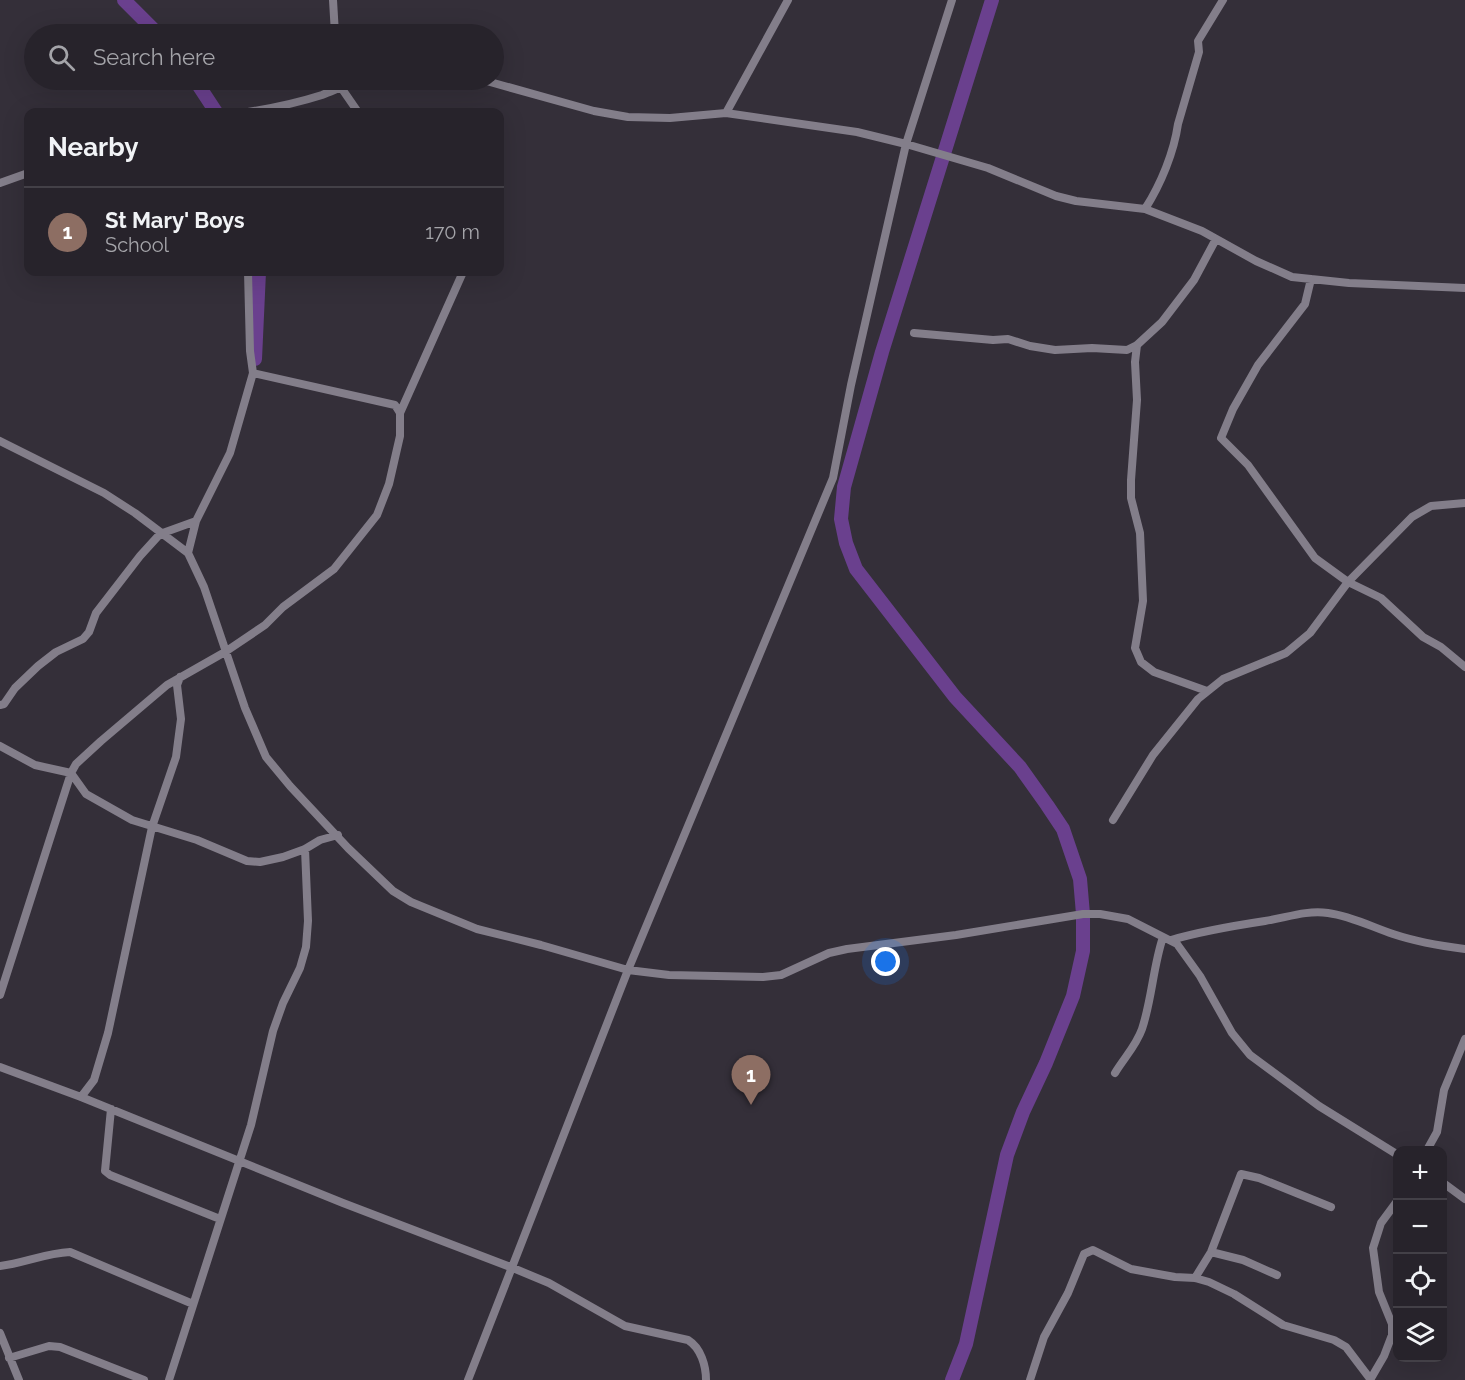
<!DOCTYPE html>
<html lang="en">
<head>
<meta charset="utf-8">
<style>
  body { margin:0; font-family:Raleway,sans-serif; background:#2f2b33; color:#f1f3f6 }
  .controls { position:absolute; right:18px; bottom:18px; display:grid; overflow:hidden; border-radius:12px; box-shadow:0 6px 24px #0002 }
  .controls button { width:54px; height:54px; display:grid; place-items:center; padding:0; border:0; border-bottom:2px solid #434047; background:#27232b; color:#f1f3f6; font:30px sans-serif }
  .you { position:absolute; left:886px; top:962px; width:21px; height:21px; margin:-15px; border:4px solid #fff; border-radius:50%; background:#1a73e8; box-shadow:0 0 0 9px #1a73e833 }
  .badge { display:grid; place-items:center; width:39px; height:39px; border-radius:50%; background:#ea580c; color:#fff; font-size:20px; font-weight:700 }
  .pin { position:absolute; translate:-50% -50px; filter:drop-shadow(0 2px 3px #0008) }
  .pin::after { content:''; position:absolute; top:32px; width:21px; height:18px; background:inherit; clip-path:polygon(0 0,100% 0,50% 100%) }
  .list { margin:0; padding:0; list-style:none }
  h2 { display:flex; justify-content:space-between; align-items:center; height:78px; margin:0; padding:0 24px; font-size:26px }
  h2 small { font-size:20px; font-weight:400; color:#a4a4a9 }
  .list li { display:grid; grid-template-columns:39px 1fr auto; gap:18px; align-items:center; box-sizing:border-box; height:90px; padding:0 24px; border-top:2px solid #434047 }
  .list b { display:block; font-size:22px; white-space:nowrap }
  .list p { margin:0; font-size:20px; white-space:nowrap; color:#a4a4a9 }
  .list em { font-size:20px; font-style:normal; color:#a4a4a9 }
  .icon { flex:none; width:33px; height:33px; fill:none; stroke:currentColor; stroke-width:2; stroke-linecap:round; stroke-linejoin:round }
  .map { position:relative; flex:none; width:1465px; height:1380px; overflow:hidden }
  .search { position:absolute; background:#27232b; box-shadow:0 6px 24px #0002; left:24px; top:24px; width:480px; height:66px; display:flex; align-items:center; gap:15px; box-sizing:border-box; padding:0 21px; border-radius:33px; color:#a4a4a9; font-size:22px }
  .panel { position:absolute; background:#27232b; box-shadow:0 6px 24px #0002; left:24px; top:108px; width:480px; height:168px; border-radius:12px }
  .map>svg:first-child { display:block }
</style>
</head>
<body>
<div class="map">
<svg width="1465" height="1380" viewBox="0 0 1465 1380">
  <rect width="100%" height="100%" fill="#342f39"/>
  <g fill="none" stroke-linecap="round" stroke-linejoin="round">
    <path stroke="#6a408e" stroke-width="14" d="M124,0l34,34
      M195,80l21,32
      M255,359l4,-87
      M952,1380l14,-36 41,-189 16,-43 23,-49 27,-67 10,-45v-37l-3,-35 -17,-50 -16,-24 -27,-38 -65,-70 -99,-128 -10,-26 -5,-24 3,-32 38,-135 110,-352"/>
    <path stroke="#837e8a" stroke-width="8" d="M333,0l2,34
      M339,80l1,6 18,26
      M483,80l111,31 34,6 42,1 56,-5 131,19 49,12 82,24 68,28 20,5 69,8 57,22 54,30 36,16 57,6 116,5
      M248,112c25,-4 49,-9 74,-17 13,-5 25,-11 39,-15
      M726,113l62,-113
      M0,183l28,-10
      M1145,209c16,-25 29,-57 33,-85l21,-72 -1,-11 25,-41
      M1311,279l-6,25 -47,61 -25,44 -12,29 27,27 67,93 33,24 33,16 42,39 18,10 24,20
      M914,333l79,7 15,-1 22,7 25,4 37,-2 35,2 10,-5 25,-23 32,-42 22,-41
      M1137,345l-2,17 2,38 -6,80v18l9,35 3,68 -8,47 6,14 13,10 53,19
      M400,413l63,-141
      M0,441l104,52 31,20 53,40 16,34 41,121 21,49 24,29 58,62 45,43 18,11 66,27 64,16 87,25 41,5 94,2 18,-2 48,-22 18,-4 109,-14 127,-21h17l28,5 49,25 23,32 32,57 18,22 69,51 79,49
      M188,553l8,-32 34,-68 23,-80 -3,-22 -2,-79
      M0,705l4,-1 11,-16 23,-22 18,-14 27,-13 6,-7 7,-19 44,-57 20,-22 36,-13
      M0,746l35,19 36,8 5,-9 25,-23 66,-56 58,-33 40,-27 18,-18 51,-38 43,-54 12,-31 11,-48v-23l-5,-8 -142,-32
      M1113,820l40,-65 45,-56 25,-20 63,-26 24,-20 38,-51 64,-65 19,-11 34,-3
      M1171,940c31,-9 61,-14 94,-19 21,-3 40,-11 63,-8 23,3 44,14 65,21 24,8 48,12 72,15
      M0,995l71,-222 15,21 46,26 65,20 50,21 13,1 23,-5 22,-8 15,-9 18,-5
      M0,1067l81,30 262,106 170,65 36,15 76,43 63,14c13,8 18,26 18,40
      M1115,1073c9,-15 21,-27 27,-44 10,-30 11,-62 21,-92
      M81,1097l13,-17 14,-47 44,-206 24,-70 5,-38 -4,-34 3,-8
      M111,1109l-6,62 5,4 110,44
      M1427,1150l10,-18 7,-42 21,-51
      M1442,1182l23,17
      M1211,1252l32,8 34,15
      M0,1266c24,-3 46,-13 70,-14l123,52
      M1195,1278l16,-26 30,-78 18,4 72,29
      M0,1333l19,47
      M9,1358l40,-12 11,1 84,33
      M169,1380l82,-255 22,-94 10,-28 17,-35 6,-21 2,-26 -3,-72
      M468,1380l160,-410 205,-492 18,-93 55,-241 46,-144
      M1030,1380l14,-43 24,-44 16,-39 9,-4 38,19 44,8 20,1 14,4 25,12 49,31 51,15 12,7 25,33
      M1370,1380l14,-24 8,-21v-11l-13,-32 -6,-44 8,-25 17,-23"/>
  </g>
</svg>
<div class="controls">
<button>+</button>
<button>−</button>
<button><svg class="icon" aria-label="locate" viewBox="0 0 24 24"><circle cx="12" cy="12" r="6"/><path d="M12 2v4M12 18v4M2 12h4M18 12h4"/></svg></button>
<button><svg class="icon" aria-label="layers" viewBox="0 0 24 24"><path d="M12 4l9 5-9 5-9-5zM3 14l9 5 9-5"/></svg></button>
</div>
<div class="you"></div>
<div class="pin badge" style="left:751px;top:1105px;background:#8d6e63">1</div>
<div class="search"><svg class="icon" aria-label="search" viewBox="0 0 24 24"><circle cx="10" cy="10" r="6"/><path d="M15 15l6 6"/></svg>Search here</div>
<section class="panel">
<h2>Nearby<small></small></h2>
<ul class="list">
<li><span class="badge" style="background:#8d6e63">1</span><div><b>St Mary' Boys</b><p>School</p></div><em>170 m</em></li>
</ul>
</section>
</div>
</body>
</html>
